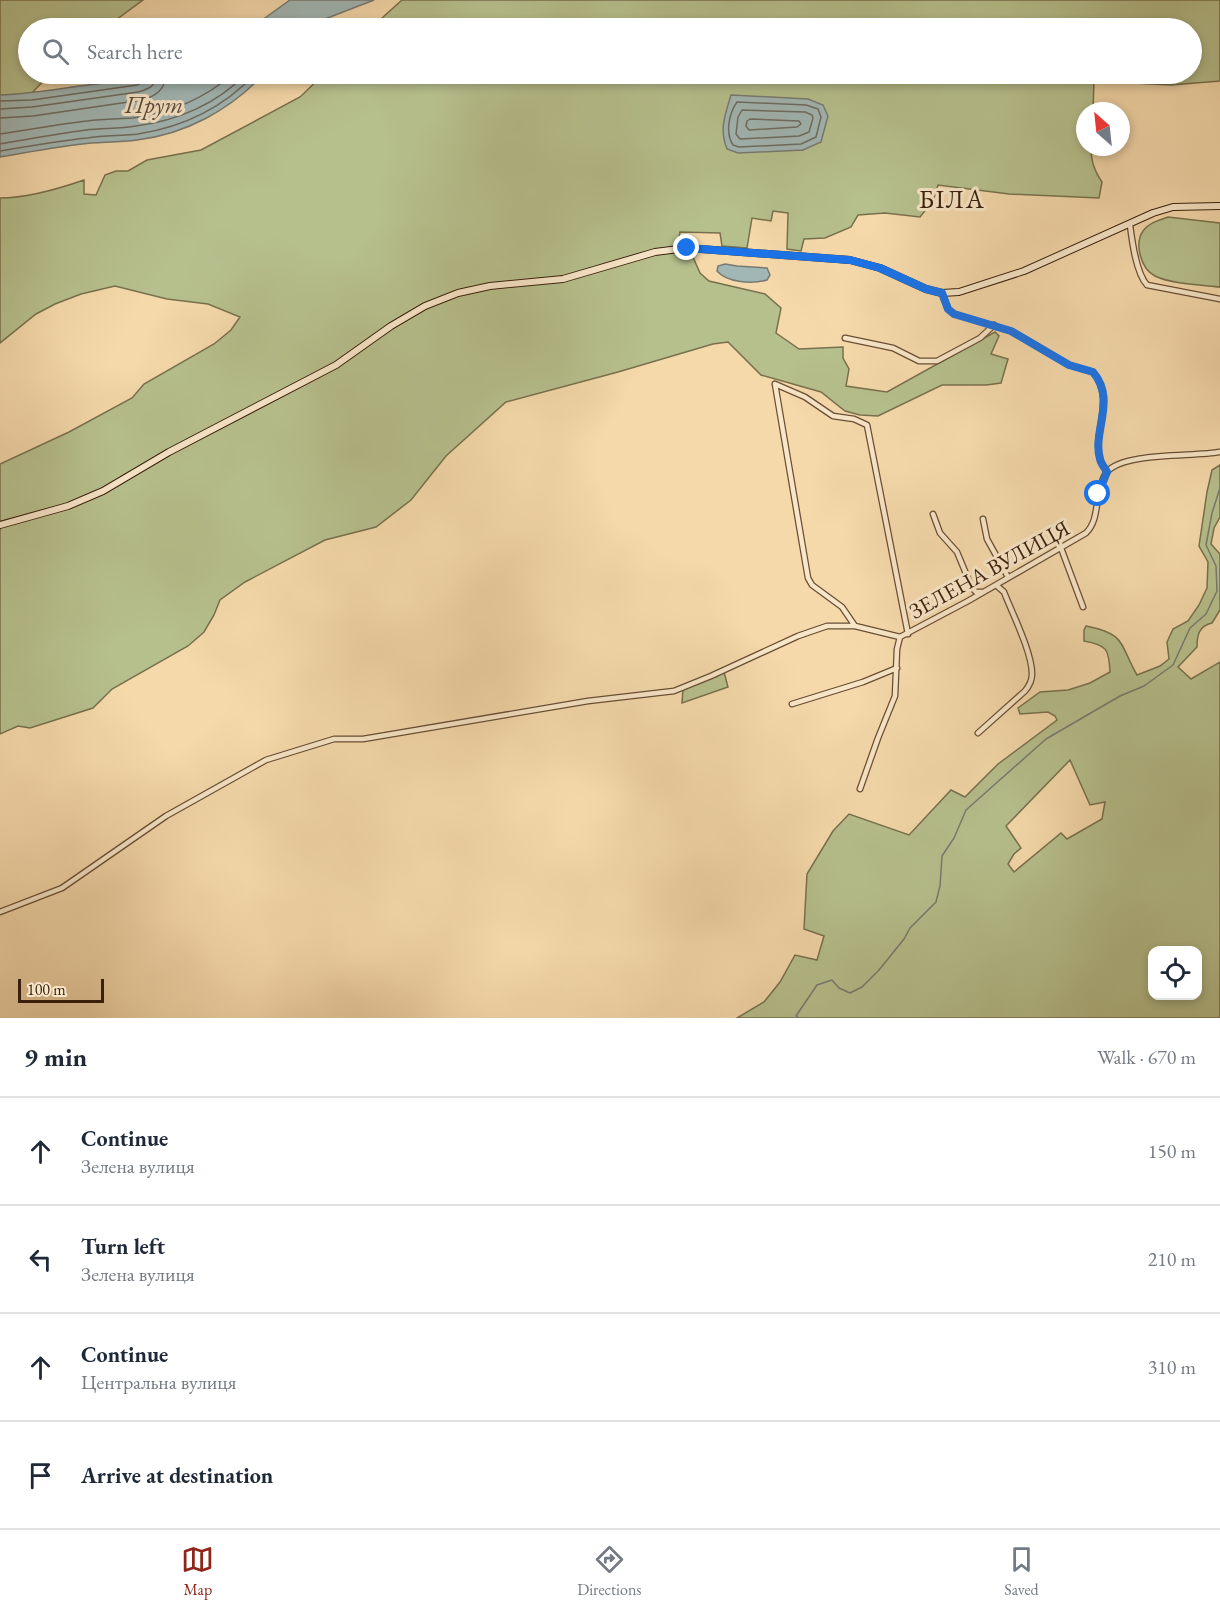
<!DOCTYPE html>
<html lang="en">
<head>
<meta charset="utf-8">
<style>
  body { margin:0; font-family:"EB Garamond",serif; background:#f6f6f7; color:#1f2937 }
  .controls { position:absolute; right:18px; bottom:18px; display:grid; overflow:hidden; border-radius:12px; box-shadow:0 3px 9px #0003 }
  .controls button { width:54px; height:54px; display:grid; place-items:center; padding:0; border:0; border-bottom:2px solid #e0e1e3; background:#fff; color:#1f2937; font:30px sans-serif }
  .compass { position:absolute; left:1076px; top:102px; width:54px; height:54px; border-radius:50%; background:#fff; box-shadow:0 3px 9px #0003; rotate:333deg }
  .scale { position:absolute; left:18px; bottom:15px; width:86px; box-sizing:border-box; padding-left:6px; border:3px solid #3a1f0c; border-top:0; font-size:16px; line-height:21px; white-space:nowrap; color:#3a1f0c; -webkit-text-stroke:4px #f8e6c8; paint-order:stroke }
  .stop { position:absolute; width:18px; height:18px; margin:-14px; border:4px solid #1a73e8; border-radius:50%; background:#fff }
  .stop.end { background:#1a73e8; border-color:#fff; box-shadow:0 2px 6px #0008 }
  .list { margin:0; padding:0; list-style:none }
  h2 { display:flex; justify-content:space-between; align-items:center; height:78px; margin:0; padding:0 24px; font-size:26px }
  h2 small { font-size:20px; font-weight:400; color:#747a83 }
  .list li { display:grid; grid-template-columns:39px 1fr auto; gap:18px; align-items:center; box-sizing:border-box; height:108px; padding:0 24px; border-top:2px solid #e0e1e3 }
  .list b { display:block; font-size:22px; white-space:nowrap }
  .list p { margin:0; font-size:20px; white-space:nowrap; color:#747a83 }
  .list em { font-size:20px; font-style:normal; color:#747a83 }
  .icon { flex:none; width:33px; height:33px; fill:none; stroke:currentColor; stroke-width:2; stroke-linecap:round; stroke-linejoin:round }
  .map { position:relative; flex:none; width:1220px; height:1018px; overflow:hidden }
  .search { position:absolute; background:#fff; box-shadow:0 3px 9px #0003; left:18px; right:18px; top:18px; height:66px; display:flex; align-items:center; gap:15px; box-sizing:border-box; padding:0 21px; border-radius:33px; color:#747a83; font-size:22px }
  .sheet { height:510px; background:#fff }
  nav { display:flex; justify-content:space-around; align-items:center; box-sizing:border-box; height:84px; border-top:2px solid #e0e1e3; background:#fff; font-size:16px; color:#747a83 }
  nav a { display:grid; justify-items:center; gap:3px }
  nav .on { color:#8f2418 }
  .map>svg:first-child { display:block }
</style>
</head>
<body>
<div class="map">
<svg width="1220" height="1018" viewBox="0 0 1220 1018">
  <rect width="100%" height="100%" fill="#f5d9ab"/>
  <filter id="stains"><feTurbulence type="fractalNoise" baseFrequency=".00333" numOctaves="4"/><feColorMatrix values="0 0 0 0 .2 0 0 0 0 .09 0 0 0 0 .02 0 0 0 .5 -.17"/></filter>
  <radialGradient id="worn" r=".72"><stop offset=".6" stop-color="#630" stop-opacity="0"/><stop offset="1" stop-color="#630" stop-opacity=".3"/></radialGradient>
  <path fill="#b6c08d" stroke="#78704c" stroke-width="1.5" fill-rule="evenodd" d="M0,0h143l-38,28h-77v46h22l-19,20 -31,1z
    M402,0h818v81l-49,4 -77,-4 -1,30h-8v36h6c0,14 3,23 11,35l-3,16 -90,-4 -71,-9 -5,16 -13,16 -35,-4 -27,2 -7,12 -26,11 -21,1 -3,12 -14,-2 1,-36 -15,-2 -2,10 -19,-3 -5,30 -25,-2 -2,-13 -40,-1 -3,20 16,5 7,16 9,8 56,13 16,14 -5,25 23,16 44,-2v11l6,11 -3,17 41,6 108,-60 4,4 -8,18 17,5 -7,24 -15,2h-44l-64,31 -18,-1 -15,-4 -24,-19 -60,-17 -33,-33 -15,2 -95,28 -112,30 -60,54 -35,44 -35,27 -51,13 -80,42 -25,18 -6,15 -10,17 -16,14 -76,43 -19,19 -63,20 -12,-2 -18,8v-270l69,-32 63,-34 12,-14 70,-40 17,-14 9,-13 -32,-13 -41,-5 -52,-13 -34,8 -26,10 -19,10 -36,29v-145c28,0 58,-9 84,-18v14l12,1 9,-20 11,-4h12l19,-11 54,-10 99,-53 24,-23h868v-46h-821zM808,99l-5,51h-29z
    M1168,217l52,6v64c-19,-2 -49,-3 -65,-11 -14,-7 -21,-32 -12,-45 6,-8 16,-11 25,-14z
    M1220,465v52l-6,11 -3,16 9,10v56l-8,13c-13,3 -15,12 -15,24l-19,20 13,12 29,-17v356h-483l27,-16 16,-20 15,-27 22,5 7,-24 -20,-7 3,-55 26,-43 16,-17 60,21 42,-45 14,7 33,-33 59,-44 -2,-4 -7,-4 -28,2 -2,-6 22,-16 28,-2 22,-7 20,-11c-1,-23 -3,-27 -26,-31v-11l2,-4c41,8 33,18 51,49l23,-9 9,-7 -2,-17 6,-13 15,-8 11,-16 8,-17 1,-26 -9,-16 8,-54 5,-22zM1070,760l20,45 15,-3 -3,17 -35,20 -6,-6 -47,39 -6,-8 6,-10 7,-6 -15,-22zM1152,951h46v45h-46z
    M724,672l4,15 -46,16 1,-14z"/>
  <path fill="#a1b7b5" stroke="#787a71" stroke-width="1.5" d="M290,0h84l-49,19 -15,9h-59z
    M152,74h112c-34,36 -78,60 -127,66 -16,2 -31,2 -46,3 -31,3 -61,9 -91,14v-62c27,-1 52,-5 79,-9 24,-3 49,-5 73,-12z
    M731,95l77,4 15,6 5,11 -7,26 -18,8 -65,3 -11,-4c-8,-20 -2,-34 4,-54z
    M725,264l12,2 30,2 3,7 -3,5c-14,4 -40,3 -50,-9l1,-5z"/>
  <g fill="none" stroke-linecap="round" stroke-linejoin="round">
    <path stroke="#6e6b60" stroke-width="1.5" d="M0,101l32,-1 105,-15 10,-5 2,-6
      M737,102l69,3 12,4 3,8 -5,20 -15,7 -62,3 -6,-2c-8,-12 -4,-32 4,-43z
      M0,109l32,-2 106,-15c11,-3 18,-6 19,-18
      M742,110l63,2 7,3 1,3 -4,14 -10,4 -59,3 -4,-5 2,-17z
      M0,118l33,-2 109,-16c14,-4 23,-10 24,-26
      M750,119l49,2 2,3 -4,3 -48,3 -3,-4 1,-5z
      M0,134c29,-4 58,-10 87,-13 15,-2 31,-2 46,-3 37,-5 72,-20 100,-44
      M0,144c29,-5 57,-10 86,-14 17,-2 34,-1 50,-4 40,-5 82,-22 109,-52
      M0,151c29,-5 58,-10 87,-13 17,-3 34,-2 51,-4 45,-7 86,-27 117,-60"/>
    <path stroke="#787a71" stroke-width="1.5" d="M799,1018l-3,-2 21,-31 15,-5 7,8 11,5 12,-6 17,-17 25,-31 6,-11 26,-26 4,-16 2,-30 12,-18 12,-28 80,-71 74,-43 24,-10 29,-21 17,-37 16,-14 11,-23 -1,-25 -10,-21 6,-32 8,-25"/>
    <defs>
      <path id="minor" d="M1130,225c2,16 6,48 17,60l73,14
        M942,293l6,16 6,5 57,17 58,34 24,7c23,28 -1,59 7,87 1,5 5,9 7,13
        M845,338l48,10 26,13h18l43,-23 14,-13
        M775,384l30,13 28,19 21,3 13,6 41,209
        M775,384l33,194 4,7 30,22 13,19
        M933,514l7,19 17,19 15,36 4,4h6
        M983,519l4,20 21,38
        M1061,548l22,59
        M792,704l71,-22 34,-14
        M978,733l47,-42c5,-6 7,-10 7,-17 0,-22 -20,-61 -28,-82l-8,-7
        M860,789l18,-51 17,-42 2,-47 3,-12
        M0,912l62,-24 104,-72 100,-56 68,-21h29l225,-38 86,-10 37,-15 87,-40 29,-10h28l45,11 68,-36 118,-68c13,-13 9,-32 15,-48 1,-4 3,-10 6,-13 16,-20 87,-15 113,-20"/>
      <path id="secondary" d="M0,525l68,-19 35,-15 66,-39 167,-87 55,-39 34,-20 33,-13 32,-7 73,-7 92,-27 32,-4 163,12 30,8 46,21 16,4 17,-1 65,-21 129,-58 20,-6 47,-1"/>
    </defs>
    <use href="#minor" stroke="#694e34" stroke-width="7"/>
    <use href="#secondary" stroke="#3a1f0c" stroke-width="8"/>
    <use href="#minor" stroke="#f8e6c8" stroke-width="4.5"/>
    <use href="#secondary" stroke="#f8e6c8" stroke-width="6"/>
  </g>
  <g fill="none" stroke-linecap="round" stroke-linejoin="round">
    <path stroke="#1a73e8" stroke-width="8" d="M687,248l163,12 30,8 46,21 16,4 6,16 6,5 57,17 58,34 24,7c24,28 -1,59 7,87 1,5 5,9 7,13l-9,22"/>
  </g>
  <g text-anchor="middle" stroke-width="6" stroke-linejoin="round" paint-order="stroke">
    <g font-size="22" fill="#3a1f0c" stroke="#f8e6c8">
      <text transform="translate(989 569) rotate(-29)" y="8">ЗЕЛЕНА ВУЛИЦЯ</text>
    </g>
    <g font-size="24" font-style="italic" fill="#594d3f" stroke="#f8e6c8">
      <text x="154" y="113">Прут</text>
    </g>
    <g font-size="26" letter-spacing="1.5" fill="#3a1f0c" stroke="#f8e6c8">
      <text x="952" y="208">БІЛА</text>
    </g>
  </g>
  <rect width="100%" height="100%" filter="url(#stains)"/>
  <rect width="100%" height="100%" fill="url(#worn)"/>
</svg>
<div class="controls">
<button><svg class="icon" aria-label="locate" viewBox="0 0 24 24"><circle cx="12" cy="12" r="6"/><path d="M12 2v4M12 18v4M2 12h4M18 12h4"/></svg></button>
</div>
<svg class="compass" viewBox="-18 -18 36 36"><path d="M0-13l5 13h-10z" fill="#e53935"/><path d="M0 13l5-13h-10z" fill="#747a83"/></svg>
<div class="scale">100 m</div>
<div class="stop" style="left:1098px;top:494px"></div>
<div class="stop end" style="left:687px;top:248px"></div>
<div class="search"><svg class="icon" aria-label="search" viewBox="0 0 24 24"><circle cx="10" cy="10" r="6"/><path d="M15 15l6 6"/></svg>Search here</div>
</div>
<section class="sheet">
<h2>9 min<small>Walk · 670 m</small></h2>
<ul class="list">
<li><svg class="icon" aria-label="ahead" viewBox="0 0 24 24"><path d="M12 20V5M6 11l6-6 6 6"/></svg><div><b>Continue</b><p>Зелена вулиця</p></div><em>150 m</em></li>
<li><svg class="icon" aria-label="left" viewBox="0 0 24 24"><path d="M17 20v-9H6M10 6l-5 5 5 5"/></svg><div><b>Turn left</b><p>Зелена вулиця</p></div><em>210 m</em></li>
<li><svg class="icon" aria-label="ahead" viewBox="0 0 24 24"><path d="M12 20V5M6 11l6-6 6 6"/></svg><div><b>Continue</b><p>Центральна вулиця</p></div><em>310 m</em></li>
<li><svg class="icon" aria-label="arrive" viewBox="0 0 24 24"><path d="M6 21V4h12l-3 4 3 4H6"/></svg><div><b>Arrive at destination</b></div></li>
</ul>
</section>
<nav>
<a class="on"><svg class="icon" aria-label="map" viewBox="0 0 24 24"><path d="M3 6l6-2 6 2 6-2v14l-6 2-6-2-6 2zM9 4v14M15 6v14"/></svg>Map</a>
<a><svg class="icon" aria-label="directions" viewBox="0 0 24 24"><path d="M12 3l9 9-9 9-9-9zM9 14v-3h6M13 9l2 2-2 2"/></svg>Directions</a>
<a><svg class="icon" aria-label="saved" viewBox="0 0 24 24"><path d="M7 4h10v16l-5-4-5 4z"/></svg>Saved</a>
</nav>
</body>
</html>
